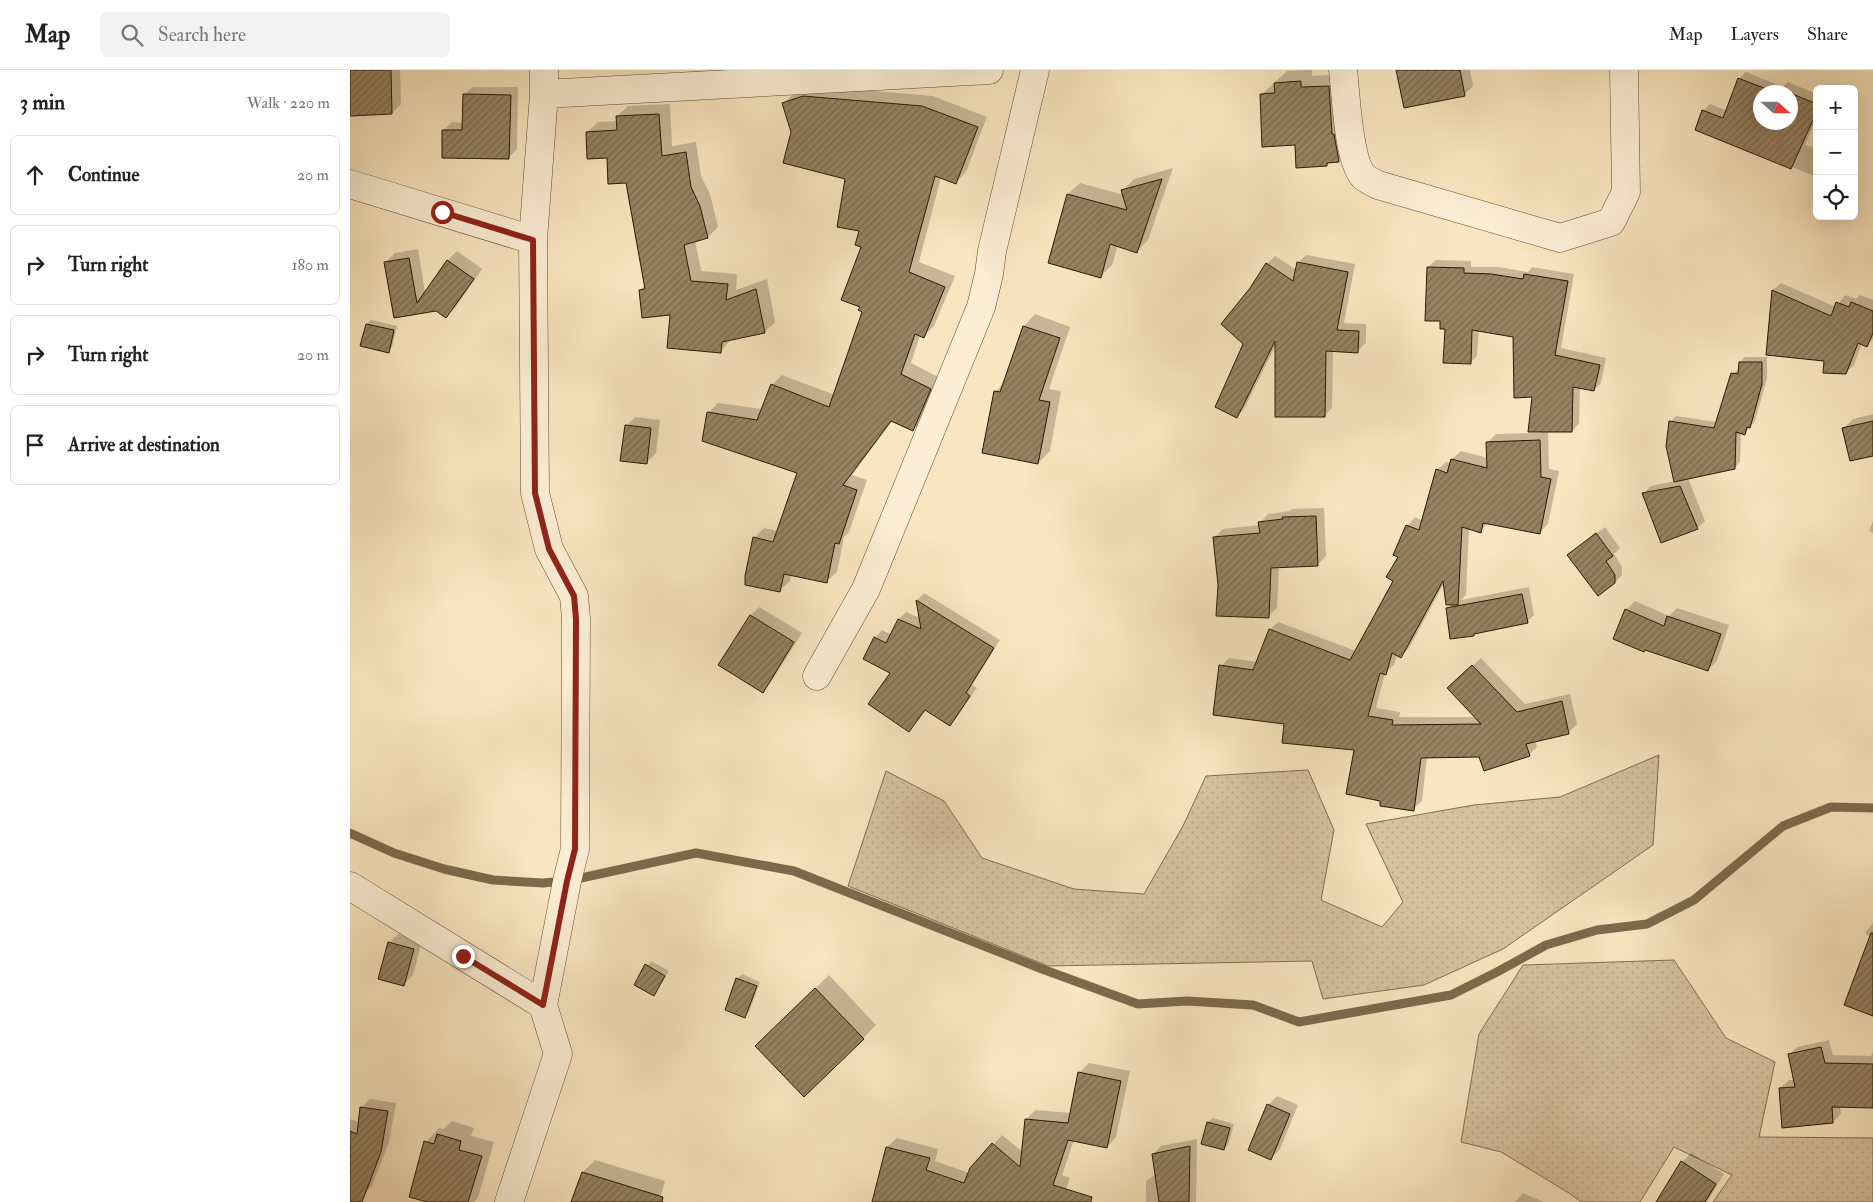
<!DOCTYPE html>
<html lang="en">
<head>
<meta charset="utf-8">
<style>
  body { margin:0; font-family:"IM FELL Double Pica",serif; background:#f2f2f2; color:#222 }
  .controls { position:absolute; right:15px; top:15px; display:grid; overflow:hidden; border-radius:8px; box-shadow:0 5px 20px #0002 }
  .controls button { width:45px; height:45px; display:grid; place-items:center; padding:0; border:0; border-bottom:1px solid #e0e0e0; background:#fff; color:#222; font:25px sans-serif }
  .compass { position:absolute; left:1403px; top:15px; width:45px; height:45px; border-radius:50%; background:#fff; box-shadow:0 5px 20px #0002; rotate:111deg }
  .stop { position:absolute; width:15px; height:15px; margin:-11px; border:4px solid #8f2418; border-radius:50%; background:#fff }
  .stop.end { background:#8f2418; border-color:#fff; box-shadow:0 1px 5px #0008 }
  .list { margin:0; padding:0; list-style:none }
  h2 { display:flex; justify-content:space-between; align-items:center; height:65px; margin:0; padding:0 20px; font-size:21px }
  h2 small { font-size:16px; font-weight:400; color:#767676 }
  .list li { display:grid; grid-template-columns:32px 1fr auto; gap:15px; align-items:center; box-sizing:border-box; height:80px; margin:0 10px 10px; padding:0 10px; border:1px solid #e0e0e0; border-radius:8px }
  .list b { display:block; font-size:19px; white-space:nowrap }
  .list em { font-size:16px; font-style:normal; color:#767676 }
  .icon { flex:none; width:28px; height:28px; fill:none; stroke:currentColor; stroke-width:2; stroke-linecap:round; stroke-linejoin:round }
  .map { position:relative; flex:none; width:1523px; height:1132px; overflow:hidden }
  header { display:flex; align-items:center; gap:30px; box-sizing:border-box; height:70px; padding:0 25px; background:#fff; border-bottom:1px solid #e0e0e0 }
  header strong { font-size:24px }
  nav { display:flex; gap:28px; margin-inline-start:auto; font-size:18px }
  .search { width:350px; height:45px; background:#f2f2f2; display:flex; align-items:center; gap:12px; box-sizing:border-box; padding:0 18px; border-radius:8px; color:#767676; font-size:19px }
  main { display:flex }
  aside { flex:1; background:#fff }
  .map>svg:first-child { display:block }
</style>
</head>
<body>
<header>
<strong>Map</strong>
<div class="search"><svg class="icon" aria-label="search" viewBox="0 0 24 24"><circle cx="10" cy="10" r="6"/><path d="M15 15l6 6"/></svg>Search here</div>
<nav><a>Map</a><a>Layers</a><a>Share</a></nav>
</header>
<main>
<aside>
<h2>3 min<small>Walk · 220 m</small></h2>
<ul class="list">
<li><svg class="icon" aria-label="ahead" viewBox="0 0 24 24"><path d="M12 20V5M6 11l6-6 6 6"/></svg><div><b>Continue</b></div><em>20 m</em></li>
<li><svg class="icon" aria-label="right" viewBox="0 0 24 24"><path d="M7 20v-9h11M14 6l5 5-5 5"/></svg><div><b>Turn right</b></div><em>180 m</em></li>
<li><svg class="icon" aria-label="right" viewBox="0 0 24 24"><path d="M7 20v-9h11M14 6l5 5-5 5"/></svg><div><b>Turn right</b></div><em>20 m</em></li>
<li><svg class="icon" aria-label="arrive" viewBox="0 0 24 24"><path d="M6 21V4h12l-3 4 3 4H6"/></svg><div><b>Arrive at destination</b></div></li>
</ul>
</aside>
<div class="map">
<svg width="1523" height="1132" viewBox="0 0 1523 1132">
  <defs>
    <pattern id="grass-dots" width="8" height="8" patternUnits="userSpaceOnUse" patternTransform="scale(1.25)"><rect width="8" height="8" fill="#d6c29f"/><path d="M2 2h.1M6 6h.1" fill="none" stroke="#b8a687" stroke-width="1.8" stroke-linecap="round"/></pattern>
    <pattern id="building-hatch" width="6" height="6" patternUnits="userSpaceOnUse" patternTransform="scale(1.25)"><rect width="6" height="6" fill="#968363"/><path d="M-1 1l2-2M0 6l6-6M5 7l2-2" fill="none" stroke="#7b6a4f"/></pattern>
  </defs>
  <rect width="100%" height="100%" fill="#f9e5bf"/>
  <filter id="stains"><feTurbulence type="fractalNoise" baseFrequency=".004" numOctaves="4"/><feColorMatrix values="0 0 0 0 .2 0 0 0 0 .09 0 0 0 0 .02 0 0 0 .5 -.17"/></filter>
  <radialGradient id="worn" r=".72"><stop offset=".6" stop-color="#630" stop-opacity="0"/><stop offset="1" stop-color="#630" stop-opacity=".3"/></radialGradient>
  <path fill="url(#grass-dots)" stroke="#806d50" d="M1309,685l-6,90 -150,104 -79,36 -101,14 -11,-38 -264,5 -200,-80 38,-115 58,30 38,57 92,31 70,5 39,-68 23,-50 102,-6 26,60 -13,70 61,27 21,-25 -37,-78 108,-19 86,-8z
    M1324,890l52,78 49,24 -16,75 114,1v64h-160l19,-27 -58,-28 -34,55h-59l-12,-9 -68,-41 -40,-10 18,-108 44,-69z"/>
  <path fill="#0003" fill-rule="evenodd" d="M0,0h50l1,34 -9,9 -42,2z
    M962,0v6l28,-2 11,75 -12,11 -9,2 -3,3 -31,-21 -35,-49 26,-24z
    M1047,0h73l3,16 -9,9z
    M1396,2l37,15 5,-5 29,12v23l-12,28 12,3v29l-121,-48 7,-18 7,-7 17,7 12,-32zM1410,22h30v30h-30z
    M465,16l118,10 54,21 -21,55 -11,11 -14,-6 -22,85 36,14 -21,50 -10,10 -4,-1 -9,28 29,15 -17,42 -10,10 -20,-10 -41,55 15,5 -18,52 -5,5 -7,35 -11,10 -35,-7 -1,6 -11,10 -25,-53 10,-10 14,3 21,-58 -91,-60 10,-10 44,6 10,-24 10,-10 53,20 28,-84 -2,-81 -14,-52 -55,-46 -9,-28 11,-11z
    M122,17h46l-1,62 -8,8 -65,-27 8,-8 12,1v-28z
    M320,34l2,42 24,-4 5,34 9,18 8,33 -10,10 -13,3 6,31 36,3 -1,16 31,-11 8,43 -10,10 -34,7 -10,12 -81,-61 5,-5 -18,-103 -19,-26 -21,-24 11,-10 20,-1 -1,-5 11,-10z
    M823,98l-25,72 -11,11 -19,-6 -6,20 -11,11 -33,-82 12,-11 44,12 -1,-5 11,-11z
    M68,179l7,44 23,-33 9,-9 25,18 -27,39 -9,8 -10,-7 -41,7 -9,-54 9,-9z
    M956,185l49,9 -11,59 22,1v19l-9,8 -24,-1 -1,58 -8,8 -48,-71 -32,64 -8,8 15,-128 16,-25 8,-8 22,14 1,-7z
    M1086,190l35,1v6h28l29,5 4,-5 42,7 -13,74 45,10 -5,25 -7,7 -14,-3 -1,37 -7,7h-24l1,38 10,2 -11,53 -9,9 -51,-10 -8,8 -11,-3 -3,67 -5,5 68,-13 5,28 -7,7 -50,10 -3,3 -26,-26 5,-5 -9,-21 -35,65 -9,9 -3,-2 -3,10 -9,8 -9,35 24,4 -1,5h77l-27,-29 32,-30 44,46 45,-10 7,30 -8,8 -34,9 2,6 -8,8 -102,1 -5,45 -9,8 -31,-9 -26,-51 -71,-26 -64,-57 8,-8 29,4 12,-32 8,-8 78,29 38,-71 13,-54 8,-9 8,4 14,-51 9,-8 5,1 1,-4 9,-8 27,7 -1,-15 9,-9 45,-1 -8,-37 -19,-60 -35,-6 -2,26 -7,7 -29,-43 -13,-53z
    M1431,213l55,24 9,-12 11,4 4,-4 13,5v39l-6,6 -5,-2 -8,22 -8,8 -21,-13 -58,-6 6,-64z
    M685,244l35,13 -21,62 12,2 -11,60 -12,12 -43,-71 10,-10 19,-56z
    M21,250l26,6 -5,21 -4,5 -21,-28z
    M1395,287h22v21l-12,43 -10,12 -4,-1 -1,30 -6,6 -46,10 17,43 -8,7 -53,-35 7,-7 24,-5 -5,-59 6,-6 41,6 15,-48 8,-6v-6z
    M1523,344v40l-29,-26 9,-9z
    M285,347l25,3 -4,33 -9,9 -21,-36z
    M974,438l2,48 -9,9 -38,1 -2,42 -9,8 -49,-31 -4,-48 8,-8 37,-4v-2l8,-9 22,-3 2,-2z
    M1523,451v12l-4,-2z
    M1255,457l15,21 -6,6 8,13v8l-7,8 -47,-28z
    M574,523l76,47 -28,45 5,3 -20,29 -7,8 -24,-16 -17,21 -17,-58 -17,-34 7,-8 10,5 7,-16 7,-7 14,6 -3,-18z
    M1285,531l34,15 8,-8 52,17 -12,36 -9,9 -82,-60z
    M409,537l43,26 -31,49 -9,9 -12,-75z
    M1523,853v92l-2,-77 -6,-5z
    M48,864l24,7 -9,34 -9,9 -15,-41z
    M301,891l18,10 -15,24 -19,-11z
    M392,904l18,8 -11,30 -4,4 -8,-37z
    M479,905l47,50 -13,13 -106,8z
    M1479,970l4,15 38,1 2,-4v55l-33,-1 1,8 -8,8 -53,-34 9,-8h6l-6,-25 8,-8z
    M739,993l41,8 -14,66 -9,10 -33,-7 -12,35 8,3 -9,24h-188l14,-55 10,-9 41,11 -3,12 34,12 33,-38 21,17 3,-33 10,-9 35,3 8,-40z
    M927,1026l21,9 -18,44 -9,9 -3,-53z
    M20,1029l26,4 -7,39 -17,44 -8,9 -14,-6v-70l10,4 1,-15z
    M863,1048l21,6 -6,21 -4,4 -21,-6 5,-21z
    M102,1051l22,7 -3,8 23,6 -16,56 -4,4h-42l-6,-60 13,-14 4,1z
    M847,1069l-1,63h-50v-21l10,-7 -3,-20 8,-8z
    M1341,1083l33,21 -17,28h-50l25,-40z
    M245,1090l70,21 -6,21h-86l10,-30z
    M1173,1123l21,9h-29z"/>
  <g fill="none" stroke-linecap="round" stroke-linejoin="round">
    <path stroke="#7d694c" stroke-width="9" d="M0,763l44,20 50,16 49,11 50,3 24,-2 129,-28 98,18 248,98 96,35 49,-3 66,4 46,17 152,-27 46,-23 49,-27 51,-15 50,-6 47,-24 89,-74 48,-19 42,1"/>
  </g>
  <path fill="url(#building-hatch)" stroke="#2b1800" d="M0,0h41l1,44 -42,2z
    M1046,0h64l5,26 -61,12z
    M1388,8l36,14h-14v30h30v-29l27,11v7l-26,58 -96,-39 7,-20 21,8z
    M951,11v6l28,-1 3,48h2l5,28 -12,1v3l-31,2 -1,-23 -33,2 -2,-53 15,-1 -1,-10z
    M113,24l48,1 -2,64 -67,-1v-28h20z
    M453,26l119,10 56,21 -22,57 -21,-8 -26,96 36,15 -21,51 -9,-4 -14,40 30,15 -18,42 -22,-10 -48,64 14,5 -18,54 -4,-1 -8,40 -43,-9 -4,18 -35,-7v-9l8,-39 20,5 24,-69 -95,-32 5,-29 50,8 14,-36 58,23 33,-95 -4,-2 2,-3 -19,-7 20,-53 -6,-2 4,-14 -22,-4 8,-48 -62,-16 8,-31 -9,-29z
    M309,44l3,42 24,-4 5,35 9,19 8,32 -24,7 7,36 37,3 -2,16 30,-11 9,44 -43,9 -1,11 -54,-5 3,-33 -28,3 -3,-28 6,-1 -19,-106 -18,1 -1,-26 -20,1 -1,-27 31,-2 -1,-14z
    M812,109l-25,74 -27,-9 -9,34 -53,-15 19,-69 60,16 -6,-20z
    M59,188l8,45 30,-43 27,19 -28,39 -10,-7 -42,7 -10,-56z
    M947,192l51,10 -11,58 22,1 -1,22 -32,-2 -1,66h-50v-76l-38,77 -22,-11 28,-63 -22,-20 29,-36 16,-25 27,18z
    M1077,197l37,1v5l27,1 32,5 1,-5 44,7 -13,74 45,10 -6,26 -21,-4 -1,45h-44l4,-35 -18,1 -1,-61 -41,-7 -1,34 -28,-1 2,-34h-5v-8h-15z
    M1422,220l59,26 5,-14 13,5 2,-5 22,9v22l-6,14 -9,-4 -12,31 -23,-1 1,-12 -58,-6z
    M16,254l28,6 -5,23 -29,-7z
    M673,256l37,12 -21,62 11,2 -12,62 -56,-11 12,-62 6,1z
    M1389,292h23v22l-12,44 -3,-1 -2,8 -9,-3 -1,37 -61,13 -8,-36 3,-25 45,7 17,-55 7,1z
    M1523,351v35l-23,5 -8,-33z
    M275,355l26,3 -4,36 -27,-3z
    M1190,370l1,37 10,2 -11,55 -57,-11 -2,10 -19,-6 -4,78h-12l-3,-24 -42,77 -9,-5 -6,22 -6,-2 -12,43 25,4 -1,5 89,-1 -34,-36 25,-23 45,47 45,-11 7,33 -43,10 4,12 -46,15 -5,-14 -58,1 -7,53 -34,-5v-5l-34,-7 8,-44 -72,-7 2,-19 -71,-9 6,-50 34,5 16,-41 81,31 43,-79 -7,-4 12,-20 -5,-2 13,-30 13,5 17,-61 11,4 4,-14 36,9 -1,-26z
    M1330,416l18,43 -37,14 -19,-50z
    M966,446l2,50 -47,2 -2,50 -53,-2 2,-31 -5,-48 47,-4 -2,-11 25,-3 -1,-2z
    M1246,463l17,23 -7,5 9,14v8l-17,13 -31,-41z
    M1172,524l6,29 -54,11v2l-24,3 -4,-31z
    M566,530l78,48 -28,45 4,3 -20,30 -25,-16 -16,22 -41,-28 22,-31 -27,-14 11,-22 12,6 12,-24 23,10z
    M1275,539l39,17 3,-10 54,18 -13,37 -63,-21 -1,2 -31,-13z
    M400,545l44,27 -31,51 -45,-28z
    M1521,863h2v83l-29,-11z
    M38,872l26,7 -10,37 -26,-7z
    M295,894l20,12 -11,20 -20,-11z
    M386,908l21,8 -12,32 -20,-8z
    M465,918l49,51 -60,58 -49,-51z
    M1471,977l4,16 48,1v44l-41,-1 1,16 -51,5 -3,-40 16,-1 -7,-33z
    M728,1002l43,9 -14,67 -39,-8 -15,45 39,12 -1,5h-219l14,-55 44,11 -4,12 38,13 6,-15 22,-25 28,24 5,-48 43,4z
    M917,1034l23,10 -19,46 -23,-10z
    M10,1037l28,4 -7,41 -19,50h-12v-71l7,3z
    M857,1052l23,6 -6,22 -23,-6z
    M87,1064l24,7 -2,9 23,6 -14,46h-41l-18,-5 15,-56 10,3z
    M840,1076l-1,56h-30l-7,-48z
    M1331,1091l35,23 -11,18h-49z
    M232,1102l81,25 -1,5h-91z"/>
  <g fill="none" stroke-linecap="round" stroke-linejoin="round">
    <defs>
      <path id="street" d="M993,0c3,24 5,91 21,107 4,3 10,6 14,8l182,53 51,-16 15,-30 -2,-122
        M194,24l445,-24
        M0,114l183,56
        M467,606l49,-87 115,-282 8,-33 3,-23 43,-181
        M0,816l193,119
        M159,1132l49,-148 -15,-49 24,-124 8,-32 1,-230 -2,-23 -25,-47 -14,-56 -2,-253 11,-146v-24"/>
    </defs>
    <use href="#street" stroke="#5e4b30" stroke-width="29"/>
    <use href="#street" stroke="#fbeed5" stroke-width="28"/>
  </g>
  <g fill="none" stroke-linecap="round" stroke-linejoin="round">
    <path stroke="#8f2418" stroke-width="6" d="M92,142l91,28 2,253 14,56 25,47 2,23 -1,230 -8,32 -24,124 -80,-49"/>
  </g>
  <rect width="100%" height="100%" filter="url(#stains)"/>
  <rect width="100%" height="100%" fill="url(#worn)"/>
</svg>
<div class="controls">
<button>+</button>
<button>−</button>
<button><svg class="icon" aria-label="locate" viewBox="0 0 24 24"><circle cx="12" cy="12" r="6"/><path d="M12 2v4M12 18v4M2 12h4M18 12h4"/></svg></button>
</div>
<svg class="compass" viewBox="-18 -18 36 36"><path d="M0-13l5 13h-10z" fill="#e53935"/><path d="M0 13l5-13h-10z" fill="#767676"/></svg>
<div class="stop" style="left:92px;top:142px"></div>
<div class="stop end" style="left:113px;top:886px"></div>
</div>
</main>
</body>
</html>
